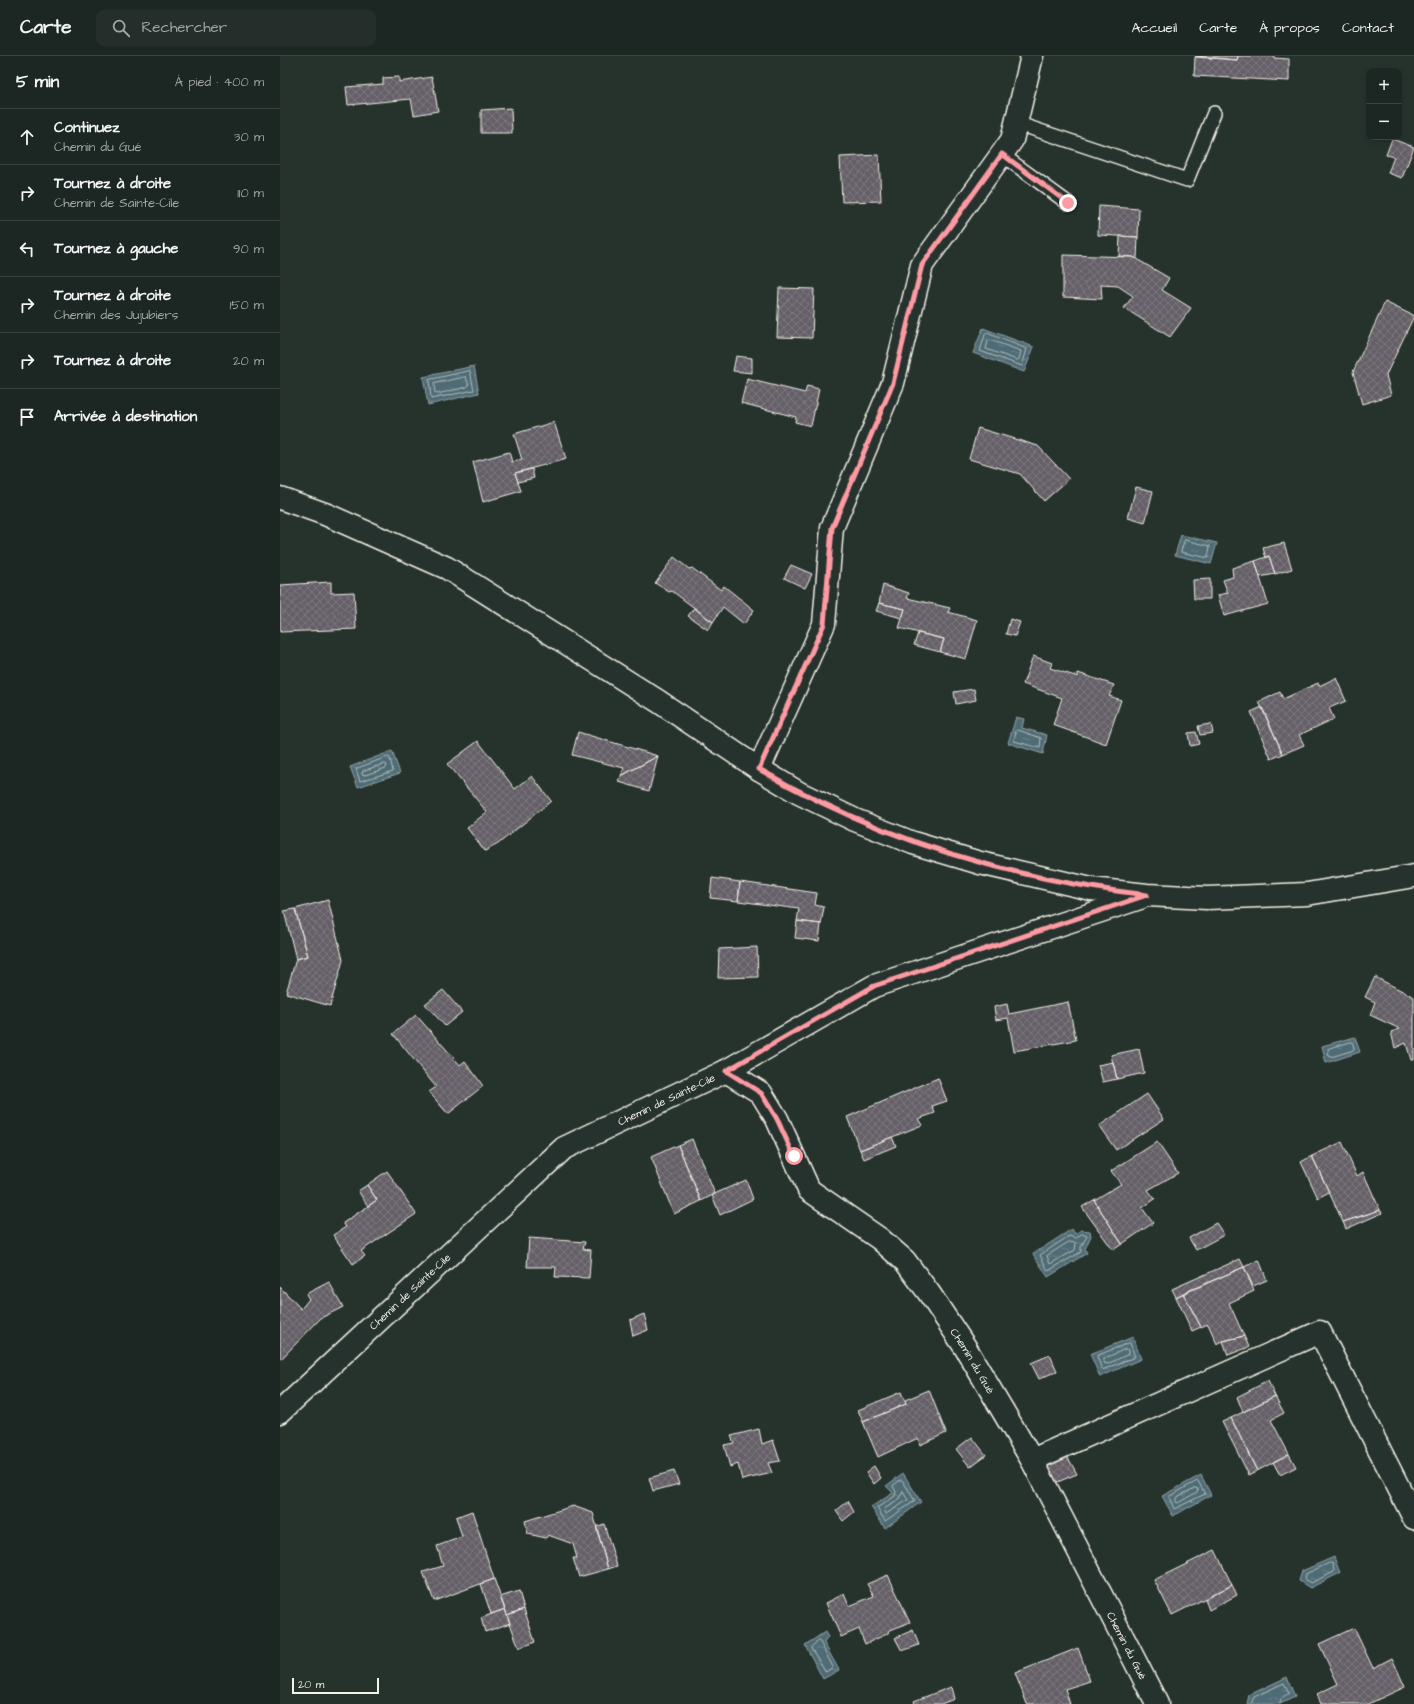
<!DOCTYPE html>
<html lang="fr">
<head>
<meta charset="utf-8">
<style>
  body { margin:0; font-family:"Architects Daughter",sans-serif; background:#252e2a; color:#f1f3f6 }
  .controls { position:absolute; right:12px; top:12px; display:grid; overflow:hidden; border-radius:8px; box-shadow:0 2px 6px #0003 }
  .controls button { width:36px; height:36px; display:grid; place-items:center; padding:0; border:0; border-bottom:1px solid #3a4340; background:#1c2622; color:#f1f3f6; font:20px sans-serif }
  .scale { position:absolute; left:12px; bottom:10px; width:87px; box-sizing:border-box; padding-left:4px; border:2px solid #f4f1e8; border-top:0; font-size:11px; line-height:14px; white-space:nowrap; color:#f4f1e8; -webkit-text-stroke:3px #26332d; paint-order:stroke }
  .stop { position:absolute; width:12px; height:12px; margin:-9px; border:3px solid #ff9aa2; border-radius:50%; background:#fff }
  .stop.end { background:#ff9aa2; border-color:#fff; box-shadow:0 1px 4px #0008 }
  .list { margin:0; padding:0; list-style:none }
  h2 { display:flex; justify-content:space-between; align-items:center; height:52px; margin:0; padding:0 16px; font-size:17px }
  h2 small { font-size:13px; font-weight:400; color:#a0a5a5 }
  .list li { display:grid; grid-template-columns:26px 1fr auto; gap:12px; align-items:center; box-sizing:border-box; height:56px; padding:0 16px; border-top:1px solid #3a4340 }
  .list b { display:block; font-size:15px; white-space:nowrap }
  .list p { margin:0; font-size:13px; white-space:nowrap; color:#a0a5a5 }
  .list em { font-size:13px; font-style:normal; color:#a0a5a5 }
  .icon { flex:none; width:22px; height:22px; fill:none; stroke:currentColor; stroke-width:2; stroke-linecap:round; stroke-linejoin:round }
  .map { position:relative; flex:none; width:1134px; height:1648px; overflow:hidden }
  header { display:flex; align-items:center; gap:24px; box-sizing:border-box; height:56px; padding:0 20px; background:#1c2622; border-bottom:1px solid #3a4340 }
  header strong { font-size:19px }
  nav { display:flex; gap:22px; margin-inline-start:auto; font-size:14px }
  .search { width:280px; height:36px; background:#252e2a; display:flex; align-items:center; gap:10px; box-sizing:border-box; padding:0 14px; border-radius:8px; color:#a0a5a5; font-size:15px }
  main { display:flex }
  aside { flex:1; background:#1c2622 }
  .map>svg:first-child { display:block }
</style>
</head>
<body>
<header>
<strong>Carte</strong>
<div class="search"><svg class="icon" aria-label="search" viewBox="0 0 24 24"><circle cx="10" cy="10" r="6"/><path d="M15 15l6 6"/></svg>Rechercher</div>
<nav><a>Accueil</a><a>Carte</a><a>À propos</a><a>Contact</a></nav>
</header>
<main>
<aside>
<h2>5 min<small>À pied · 400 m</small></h2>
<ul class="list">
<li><svg class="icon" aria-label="ahead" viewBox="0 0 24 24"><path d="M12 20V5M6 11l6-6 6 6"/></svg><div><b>Continuez</b><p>Chemin du Gué</p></div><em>30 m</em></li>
<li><svg class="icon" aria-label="right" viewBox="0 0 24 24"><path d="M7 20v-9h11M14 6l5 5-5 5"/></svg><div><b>Tournez à droite</b><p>Chemin de Sainte-Cile</p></div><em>110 m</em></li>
<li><svg class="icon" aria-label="left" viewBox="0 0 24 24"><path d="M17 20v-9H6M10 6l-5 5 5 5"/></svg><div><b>Tournez à gauche</b></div><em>90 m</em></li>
<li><svg class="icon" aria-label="right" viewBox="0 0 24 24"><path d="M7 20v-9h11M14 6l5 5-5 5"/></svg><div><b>Tournez à droite</b><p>Chemin des Jujubiers</p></div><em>150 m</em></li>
<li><svg class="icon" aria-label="right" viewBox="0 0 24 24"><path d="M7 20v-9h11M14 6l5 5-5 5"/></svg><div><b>Tournez à droite</b></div><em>20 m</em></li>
<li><svg class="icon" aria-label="arrive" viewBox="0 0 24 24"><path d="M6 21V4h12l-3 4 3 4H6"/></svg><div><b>Arrivée à destination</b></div></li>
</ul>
</aside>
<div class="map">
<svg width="1134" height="1648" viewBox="0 0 1134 1648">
  <defs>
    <pattern id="water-ripples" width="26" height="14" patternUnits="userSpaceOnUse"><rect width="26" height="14" fill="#506c76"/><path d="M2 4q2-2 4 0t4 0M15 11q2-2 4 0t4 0" fill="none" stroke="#6a818a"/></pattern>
    <pattern id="building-cross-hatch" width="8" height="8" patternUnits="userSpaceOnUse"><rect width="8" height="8" fill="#655f68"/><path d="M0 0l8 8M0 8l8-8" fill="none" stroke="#7c767e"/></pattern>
  </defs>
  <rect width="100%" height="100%" fill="#26332d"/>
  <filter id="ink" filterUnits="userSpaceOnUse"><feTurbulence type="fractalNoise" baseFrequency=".025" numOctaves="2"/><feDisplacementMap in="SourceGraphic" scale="8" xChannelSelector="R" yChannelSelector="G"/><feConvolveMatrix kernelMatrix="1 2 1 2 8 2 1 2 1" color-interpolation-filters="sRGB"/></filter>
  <g filter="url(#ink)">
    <path fill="url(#water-ripples)" stroke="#92a1a4" d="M703,272l51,19 -10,25 -51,-19z
      M194,310l5,27 -51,12 -5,-28z
      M901,479l36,8 -6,21 -36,-9z
      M736,661l8,2 -2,9 25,7 -4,19 -35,-11z
      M112,695l8,22 -42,14 -8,-20z
      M1075,981l5,15 -34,11 -4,-17z
      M792,1173l3,5 6,-4 9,1 1,5 -6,13 2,4 -39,24 -15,-23z
      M853,1281l8,22 -41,18 -10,-23z
      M623,1417l18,29 -36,26 -14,-21 22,-14 -7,-7z
      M921,1419l10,20 -38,21 -11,-20z
      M1054,1501l6,16 -30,15 -11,-7 3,-10z
      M545,1576l3,5 -4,6 15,27 -16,9 -18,-34z
      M1007,1621l8,20 -15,7h-33l2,-9z"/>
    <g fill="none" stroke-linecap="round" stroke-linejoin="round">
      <path stroke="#b2bcba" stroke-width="1" d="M707,277l40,16 -5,17 -42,-15 5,-16z
        M710,284l31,11 -2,8 -2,1 -31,-11 2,-8z
        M190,315l4,19 -43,9 -2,-19z
        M186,321l3,8 -2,2 -30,7 -2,-1 -1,-9z
        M905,484l25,6 -2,12 -27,-6z
        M738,674l23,8 -1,10 -26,-7 2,-10z
        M108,701l2,1 3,13 -33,10 -4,-12z
        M105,708l2,1 -1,3 -21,7 -3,-1 1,-3z
        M1071,986l2,1 1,7 -23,7 -2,-1 -1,-7z
        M802,1178l5,2 -6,11v5l-33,19 -8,-16 29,-19 7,2z
        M789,1186l7,1 -1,7 -25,14 -3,-8z
        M850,1287l5,14 -33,13 -5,-14z
        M846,1293l3,1v4l-22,10 -3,-1v-4z
        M621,1424l2,1 12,20 -30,20 -8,-13 18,-12 1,-4 -3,-6z
        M918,1425l7,13 -31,15 -5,-12z
        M915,1432l3,1 -1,3 -19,11 -2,-1v-4z
        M623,1436l5,8 -22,14 -2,-5 15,-9z
        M1050,1507l3,1 1,8 -23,11 -6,-3 1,-6z
        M538,1585l2,1 13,25 -7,5 -15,-24z
        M971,1648l3,-7 30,-14 5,11 -8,5 -1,5"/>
    </g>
    <path fill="url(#building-cross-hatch)" stroke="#f4f1e8" d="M915,0h43l-1,4z
      M958,0h36v2l15,1v22l-95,-5 1,-19 42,3z
      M119,21v5l33,-5 6,34 -24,4 -3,-16 -63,6 -2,-18 37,-3v-6z
      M231,52l1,25h-31v-23z
      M1112,83l22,8 -12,31 -14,-5 6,-16 -8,-2z
      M599,99l2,46 -39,1 -2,-45z
      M819,150l40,3 -1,28 -40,-2z
      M840,180l18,1 -1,22 -4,-2 -14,-1z
      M783,199l70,2 36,21 -7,12 29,18 -21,29 -46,-29 9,-12 -15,-10 -17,-1 1,14 -39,-2z
      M499,232l35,1 -2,49 -35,-1z
      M1105,246l29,14 -28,59 5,20 -29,9 -9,-32z
      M456,300l16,2v15l-19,-2z
      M467,323l58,14 2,-7 12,3 -8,37 -16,-4 1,-5 -55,-14z
      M274,366l12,37 -51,14 6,18 -38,11 -10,-40 36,-10 3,10 10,-2 -8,-26z
      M698,372l60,18 31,33 -25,22 -24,-27 -51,-15z
      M252,413l2,9 -16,4 -3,-9z
      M856,431l17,4 -8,32 -17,-5z
      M1004,487l8,26 -17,5 -6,-18 -3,2 -3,-10z
      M989,500l6,18 -15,3 -5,-16z
      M394,501l15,12 3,-1 29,22 3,-4 30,24 -10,14 -21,-17 -10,15 -41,-31 -3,1 -14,-9z
      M975,505l13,43 -44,12 -6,-21 10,-2 -5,-13 10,-3 -1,-9z
      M511,509l21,9 -7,14 -21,-10z
      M930,523v20h-16l-1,-19z
      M51,526v11l23,-1 2,37 -76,3v-47z
      M603,529l26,8 -2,5 43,10 -2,4 29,8 -11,39 -26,-7 4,-13 -45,-11 6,-19 -26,-6z
      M599,547l26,6 -3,9 -26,-7z
      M414,552l19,14 -5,8 -20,-14z
      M730,563l10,3 -5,14 -9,-2z
      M638,577l26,6 -4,13 -26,-7z
      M753,600l19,7 -2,5 28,9v-4l36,12 -5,11 12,4 -15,44 -53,-19 9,-27 -39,-14z
      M1056,622l10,23 -17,7 5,11 -35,16 5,10 -21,9 -24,-52 21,-10 3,7 35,-16 1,3z
      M694,633l2,11 -20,4 -2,-12z
      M982,651l21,47 -12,5 -20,-47z
      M931,668l2,9 -13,2 -2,-9z
      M298,676l80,24 -37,20 3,-8 -52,-13z
      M916,676l3,12 -9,2 -2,-13z
      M198,685l37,48 17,-13 19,25 -53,43 -13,7 -18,-23 20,-16 -40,-48z
      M378,700l-9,35 -30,-9 2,-6z
      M432,822l28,4 -2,19 -28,-3z
      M460,826l77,11 -2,12 9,2 -3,17 -24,-3 2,-12 -61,-8z
      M48,844l15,60 -13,46 -44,-13 10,-34 12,-3 -13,-47z
      M15,853l13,47 -12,3 -12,-48z
      M517,865l24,3 -2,17 -24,-3z
      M477,891l1,30 -40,1 1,-29z
      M1095,921l39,20v63h-3l-5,-17 -11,5 -4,-16 9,-3 -30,-14 5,-13 -10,-5z
      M163,934l19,22 -17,14 -20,-22z
      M788,946l8,38 -62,11 -6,-33 -12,2 -2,-13 13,-3 2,10z
      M136,959l44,50 5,-4 18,25 -35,28 -19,-22 7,-5 -43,-53z
      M859,993l5,24 -27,6 -6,-24z
      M833,1006l4,17 -14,3 -5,-17z
      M658,1022l9,23 -15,5 3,7 -17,6 4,6 -62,25 -13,-33z
      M867,1038l17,25 -48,31 -17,-24z
      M612,1081l4,9 -32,13 -4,-9z
      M412,1083l23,55 -14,7 -23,-56z
      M877,1086l21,31 -30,17 7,9 -13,9 11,15 -31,21 -28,-44 27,-16 -10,-13z
      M1062,1086l15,34 6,-4 17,38 -37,12 -31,-66z
      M398,1089l23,56 -27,13 -23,-57z
      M1032,1100l17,36 -11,6 -17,-36z
      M107,1115l29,43 -55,37 4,5 -12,8 -20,-29 13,-8 -3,-4 34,-23 -10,-15z
      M466,1124l7,19 -33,16 -8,-20z
      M87,1129l10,15 -9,6 -10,-15z
      M814,1144l28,44 -9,6 -31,-43z
      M1100,1154l2,3 -36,16 -3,-7z
      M936,1167l8,12 -28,15 -7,-12z
      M249,1182l56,4 -2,7 8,1 -2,28 -34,-1 1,-10h-29z
      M960,1203l4,8 -68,30 -4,-8z
      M979,1204l8,20 -14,6 -9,-19z
      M964,1211l10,24 -25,12 15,33 -21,5 -6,3 -9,-20 -7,3 -18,-34z
      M49,1226l14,25 -22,11 -41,42v-73l21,22 8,-10 -3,-5z
      M903,1237l18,34 -9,4 -16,-34z
      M364,1258l4,16 -15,6 -3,-16z
      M964,1280l5,11 -21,8 -5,-14z
      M770,1299l7,16 -18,8 -8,-16z
      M988,1325l7,15 -32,16 -6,-15z
      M649,1334l17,43 -26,12 -2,-7 -40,19 -15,-35 43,-18 -1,-4z
      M621,1336l5,12 -43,18 -5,-12z
      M995,1340l9,17 -13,7 18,34 -32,17 -26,-53z
      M951,1362l26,53 -8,4 -27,-53z
      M479,1373l3,15 11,-4 7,21 -12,2 4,10 -30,7 -4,-16 -8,3 -6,-22 10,-2 -3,-7z
      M692,1381l14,18 -16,12 -14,-18z
      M1009,1398l7,13 -16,8 -7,-13z
      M787,1400l10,18 -22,9 -9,-18z
      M594,1410l7,12 -7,6 -8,-12z
      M394,1415l5,13 -26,7 -4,-13z
      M568,1445l6,11 -11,9 -7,-10z
      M293,1450l20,7 15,56 -29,8 -6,-19h4l-4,-14 -25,-9 -2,3 -18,-4 -3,-13z
      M192,1455l22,68 -60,22 -11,-29 20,-6 -6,-20 25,-9 -6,-20z
      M324,1468l13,42 -9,3 -12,-42z
      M935,1494l17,35 -60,30 -18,-35z
      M608,1519l22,47 -22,9 1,2 -24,11 -6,-15 -18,8 -15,-34 18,-9 5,12 25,-10 -7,-12z
      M214,1523l11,30 -14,5 -10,-30z
      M952,1529l5,10 -28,15 -4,-11z
      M239,1535l5,18 -17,6 -7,-18z
      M225,1553l5,14 -25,9 -4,-14z
      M244,1553l11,33 -16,6 -12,-33z
      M1074,1572l19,40 19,-10 13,29 -37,17h-47l-4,-10 21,-10 -19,-40z
      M633,1574l6,15 -17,6 -7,-13z
      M798,1592l12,33 -25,8 5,15h-43l-12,-31z
      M671,1631l3,12 -13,5h-26l-1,-3z"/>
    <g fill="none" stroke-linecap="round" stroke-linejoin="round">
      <defs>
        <path id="service" d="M736,67l171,57 27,-67
          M721,98l67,49"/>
        <g id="minor">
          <path d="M0,442l45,16 122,54 211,133 101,68 40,24 56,27 58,23 67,20 111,26 56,6 60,3 100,-4 107,-18"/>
          <path d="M479,713l65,-145 8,-96 61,-145 29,-118 90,-125 20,-84"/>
          <path id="s1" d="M446,1015l35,22 16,26 32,71 71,49 25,22 24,32 36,54 67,113 125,244"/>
          <path id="s2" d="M0,1356l284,-264 162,-77 148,-85 266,-88"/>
          <path d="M752,1404l288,-128 94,186"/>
        </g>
      </defs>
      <use href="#service" stroke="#f4f1e8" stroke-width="16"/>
      <use href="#minor" stroke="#f4f1e8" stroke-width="25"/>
      <use href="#service" stroke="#26332d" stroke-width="13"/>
      <use href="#minor" stroke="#26332d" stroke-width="22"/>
    </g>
  </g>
  <g fill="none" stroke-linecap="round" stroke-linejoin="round" filter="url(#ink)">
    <path stroke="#ff9aa2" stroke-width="5" d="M514,1100l-17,-37 -16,-26 -35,-22 148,-85 273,-91c-137,-16 -269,-56 -388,-126l65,-145 8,-96 61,-145 29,-118 80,-111 66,49"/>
  </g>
  <g text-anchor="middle" stroke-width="3.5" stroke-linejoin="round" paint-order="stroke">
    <g font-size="11" fill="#f4f1e8" stroke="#26332d">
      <text dy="4" stroke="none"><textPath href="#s2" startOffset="501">Chemin de Sainte-Cile</textPath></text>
      <text dy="4" stroke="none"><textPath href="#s2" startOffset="177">Chemin de Sainte-Cile</textPath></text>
      <text dy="4" stroke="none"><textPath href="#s1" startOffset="390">Chemin du Gué</textPath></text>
      <text dy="4" stroke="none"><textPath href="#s1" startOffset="714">Chemin du Gué</textPath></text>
    </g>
  </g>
</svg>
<div class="controls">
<button>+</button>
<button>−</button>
</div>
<div class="scale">20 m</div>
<div class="stop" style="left:514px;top:1100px"></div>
<div class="stop end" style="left:788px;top:147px"></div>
</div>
</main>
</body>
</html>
